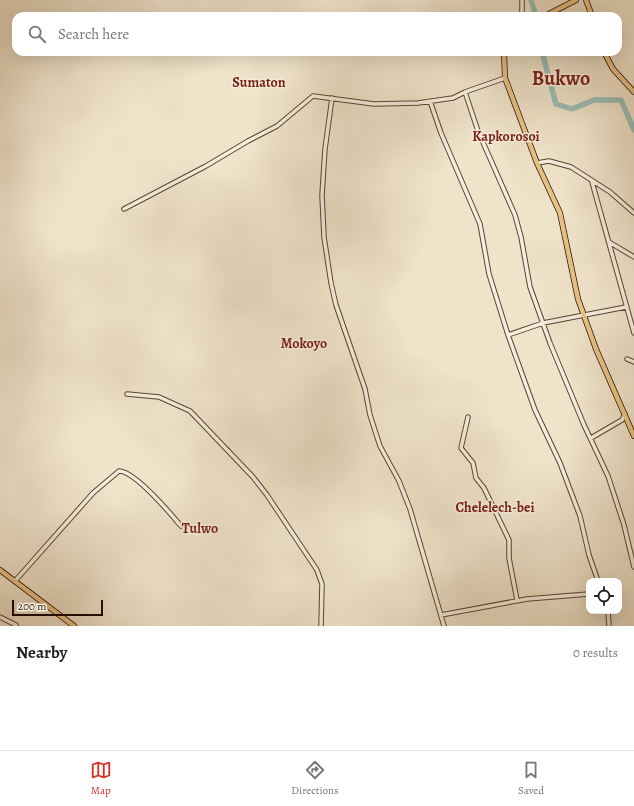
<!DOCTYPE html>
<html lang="en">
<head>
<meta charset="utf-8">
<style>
  body { margin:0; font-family:Alegreya,serif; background:#f2f2f2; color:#222 }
  .controls { position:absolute; right:12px; bottom:12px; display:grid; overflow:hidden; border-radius:8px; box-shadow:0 4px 16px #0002 }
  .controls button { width:36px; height:36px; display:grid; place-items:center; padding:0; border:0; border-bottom:1px solid #e0e0e0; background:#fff; color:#222; font:20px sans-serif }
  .scale { position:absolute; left:12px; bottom:10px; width:91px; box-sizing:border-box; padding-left:4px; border:2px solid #260f01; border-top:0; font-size:11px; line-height:14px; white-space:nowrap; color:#260f01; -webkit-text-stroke:3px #f5eddd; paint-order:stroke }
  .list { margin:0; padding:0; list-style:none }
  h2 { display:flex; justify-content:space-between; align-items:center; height:52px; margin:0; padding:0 16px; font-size:17px }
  h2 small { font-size:13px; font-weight:400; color:#767676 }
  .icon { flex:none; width:22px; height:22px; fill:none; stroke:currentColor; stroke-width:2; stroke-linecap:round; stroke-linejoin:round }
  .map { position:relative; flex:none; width:634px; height:626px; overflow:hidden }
  .search { position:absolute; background:#fff; box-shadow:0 4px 16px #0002; left:12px; right:12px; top:12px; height:44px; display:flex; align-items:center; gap:10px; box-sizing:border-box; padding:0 14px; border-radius:12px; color:#767676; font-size:15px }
  .sheet { height:124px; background:#fff }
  nav { display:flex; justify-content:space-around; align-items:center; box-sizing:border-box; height:56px; border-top:1px solid #e0e0e0; background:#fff; font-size:11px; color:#767676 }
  nav a { display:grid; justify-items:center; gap:2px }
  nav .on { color:#d93025 }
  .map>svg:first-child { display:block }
</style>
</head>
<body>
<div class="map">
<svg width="634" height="626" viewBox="0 0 634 626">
  <rect width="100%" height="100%" fill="#efe3ca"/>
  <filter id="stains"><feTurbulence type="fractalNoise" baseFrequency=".005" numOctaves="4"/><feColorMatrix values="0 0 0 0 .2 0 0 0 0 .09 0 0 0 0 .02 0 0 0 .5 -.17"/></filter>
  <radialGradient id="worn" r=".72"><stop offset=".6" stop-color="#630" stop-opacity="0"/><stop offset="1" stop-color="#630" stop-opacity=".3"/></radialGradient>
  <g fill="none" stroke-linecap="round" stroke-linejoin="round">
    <path stroke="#9abeb9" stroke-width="5.5" d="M531,0l5,16
      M542,52l14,52 16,5 22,-9h27l13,30"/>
    <defs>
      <path id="minor" d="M522,14v-14
        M465,92l13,39 37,84 6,22 9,50 20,56 34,82 24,51 16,49 10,42
        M332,98l-7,51 -3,46 2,42 7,46 5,22 29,84 5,26 10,31 19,35 11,28 34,117
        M430,101l11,32 39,91 9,50 19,61 27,75 25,53 20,53 9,39 9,26
        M537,163l12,-2 22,6 39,25 24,21
        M592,182l42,151
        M124,209l82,-43 42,-25 29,-15 36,-30 61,8 44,-1 35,-5 12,-6 40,-14
        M609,242l25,15
        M508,335l35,-12 83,-16
        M627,359l7,3
        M127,394l32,3 31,14 63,66 14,18 50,75 5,14 -1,42
        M468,417l-7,31 12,15 3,15 8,10 25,52v18l8,42
        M591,438l31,-18 3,-6
        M15,581l78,-88 26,-22c16,0 51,42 62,55
        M608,611l1,15
        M441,615l86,-16 62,-5
        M0,617l16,8"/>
      <path id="major" d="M586,0l6,16
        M521,16l1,-2 4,2
        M545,16l31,-16
        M504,52l1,26 32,85 23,50 18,86 18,50 38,87
        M604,52l9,17 21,23
        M0,570l74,56"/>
    </defs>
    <use href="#minor" stroke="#584433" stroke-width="5.5"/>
    <use href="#major" stroke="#260f01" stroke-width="6"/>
    <use href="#minor" stroke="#f5eddd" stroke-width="3.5"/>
    <use href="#major" stroke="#e8c285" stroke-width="4.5"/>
  </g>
  <g text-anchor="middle" stroke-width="3" stroke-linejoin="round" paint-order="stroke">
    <g font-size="14" font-weight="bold" fill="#7a1f14" stroke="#f5eddd">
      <text x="259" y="87">Sumaton</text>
      <text x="506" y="141">Kapkorosoi</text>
      <text x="304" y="348">Mokoyo</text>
      <text x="495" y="512">Chelelech-bei</text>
      <text x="200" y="533">Tulwo</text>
    </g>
    <g font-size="20" font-weight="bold" fill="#7a1f14" stroke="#f5eddd">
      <text x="561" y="85">Bukwo</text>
    </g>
  </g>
  <rect width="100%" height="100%" filter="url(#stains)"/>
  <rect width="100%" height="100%" fill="url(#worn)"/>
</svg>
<div class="controls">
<button><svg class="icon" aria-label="locate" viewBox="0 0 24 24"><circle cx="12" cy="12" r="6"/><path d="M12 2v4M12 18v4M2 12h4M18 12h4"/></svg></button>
</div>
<div class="scale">200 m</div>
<div class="search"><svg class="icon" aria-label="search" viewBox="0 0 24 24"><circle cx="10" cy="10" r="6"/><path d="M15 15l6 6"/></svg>Search here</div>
</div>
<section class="sheet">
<h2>Nearby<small>0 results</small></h2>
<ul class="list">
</ul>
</section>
<nav>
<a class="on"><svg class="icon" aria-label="map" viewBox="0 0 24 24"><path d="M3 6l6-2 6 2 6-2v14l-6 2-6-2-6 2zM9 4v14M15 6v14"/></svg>Map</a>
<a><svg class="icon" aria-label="directions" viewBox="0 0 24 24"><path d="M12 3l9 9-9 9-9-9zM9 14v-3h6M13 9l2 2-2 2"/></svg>Directions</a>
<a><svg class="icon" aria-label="saved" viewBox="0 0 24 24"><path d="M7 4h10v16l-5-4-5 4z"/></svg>Saved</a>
</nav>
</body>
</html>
